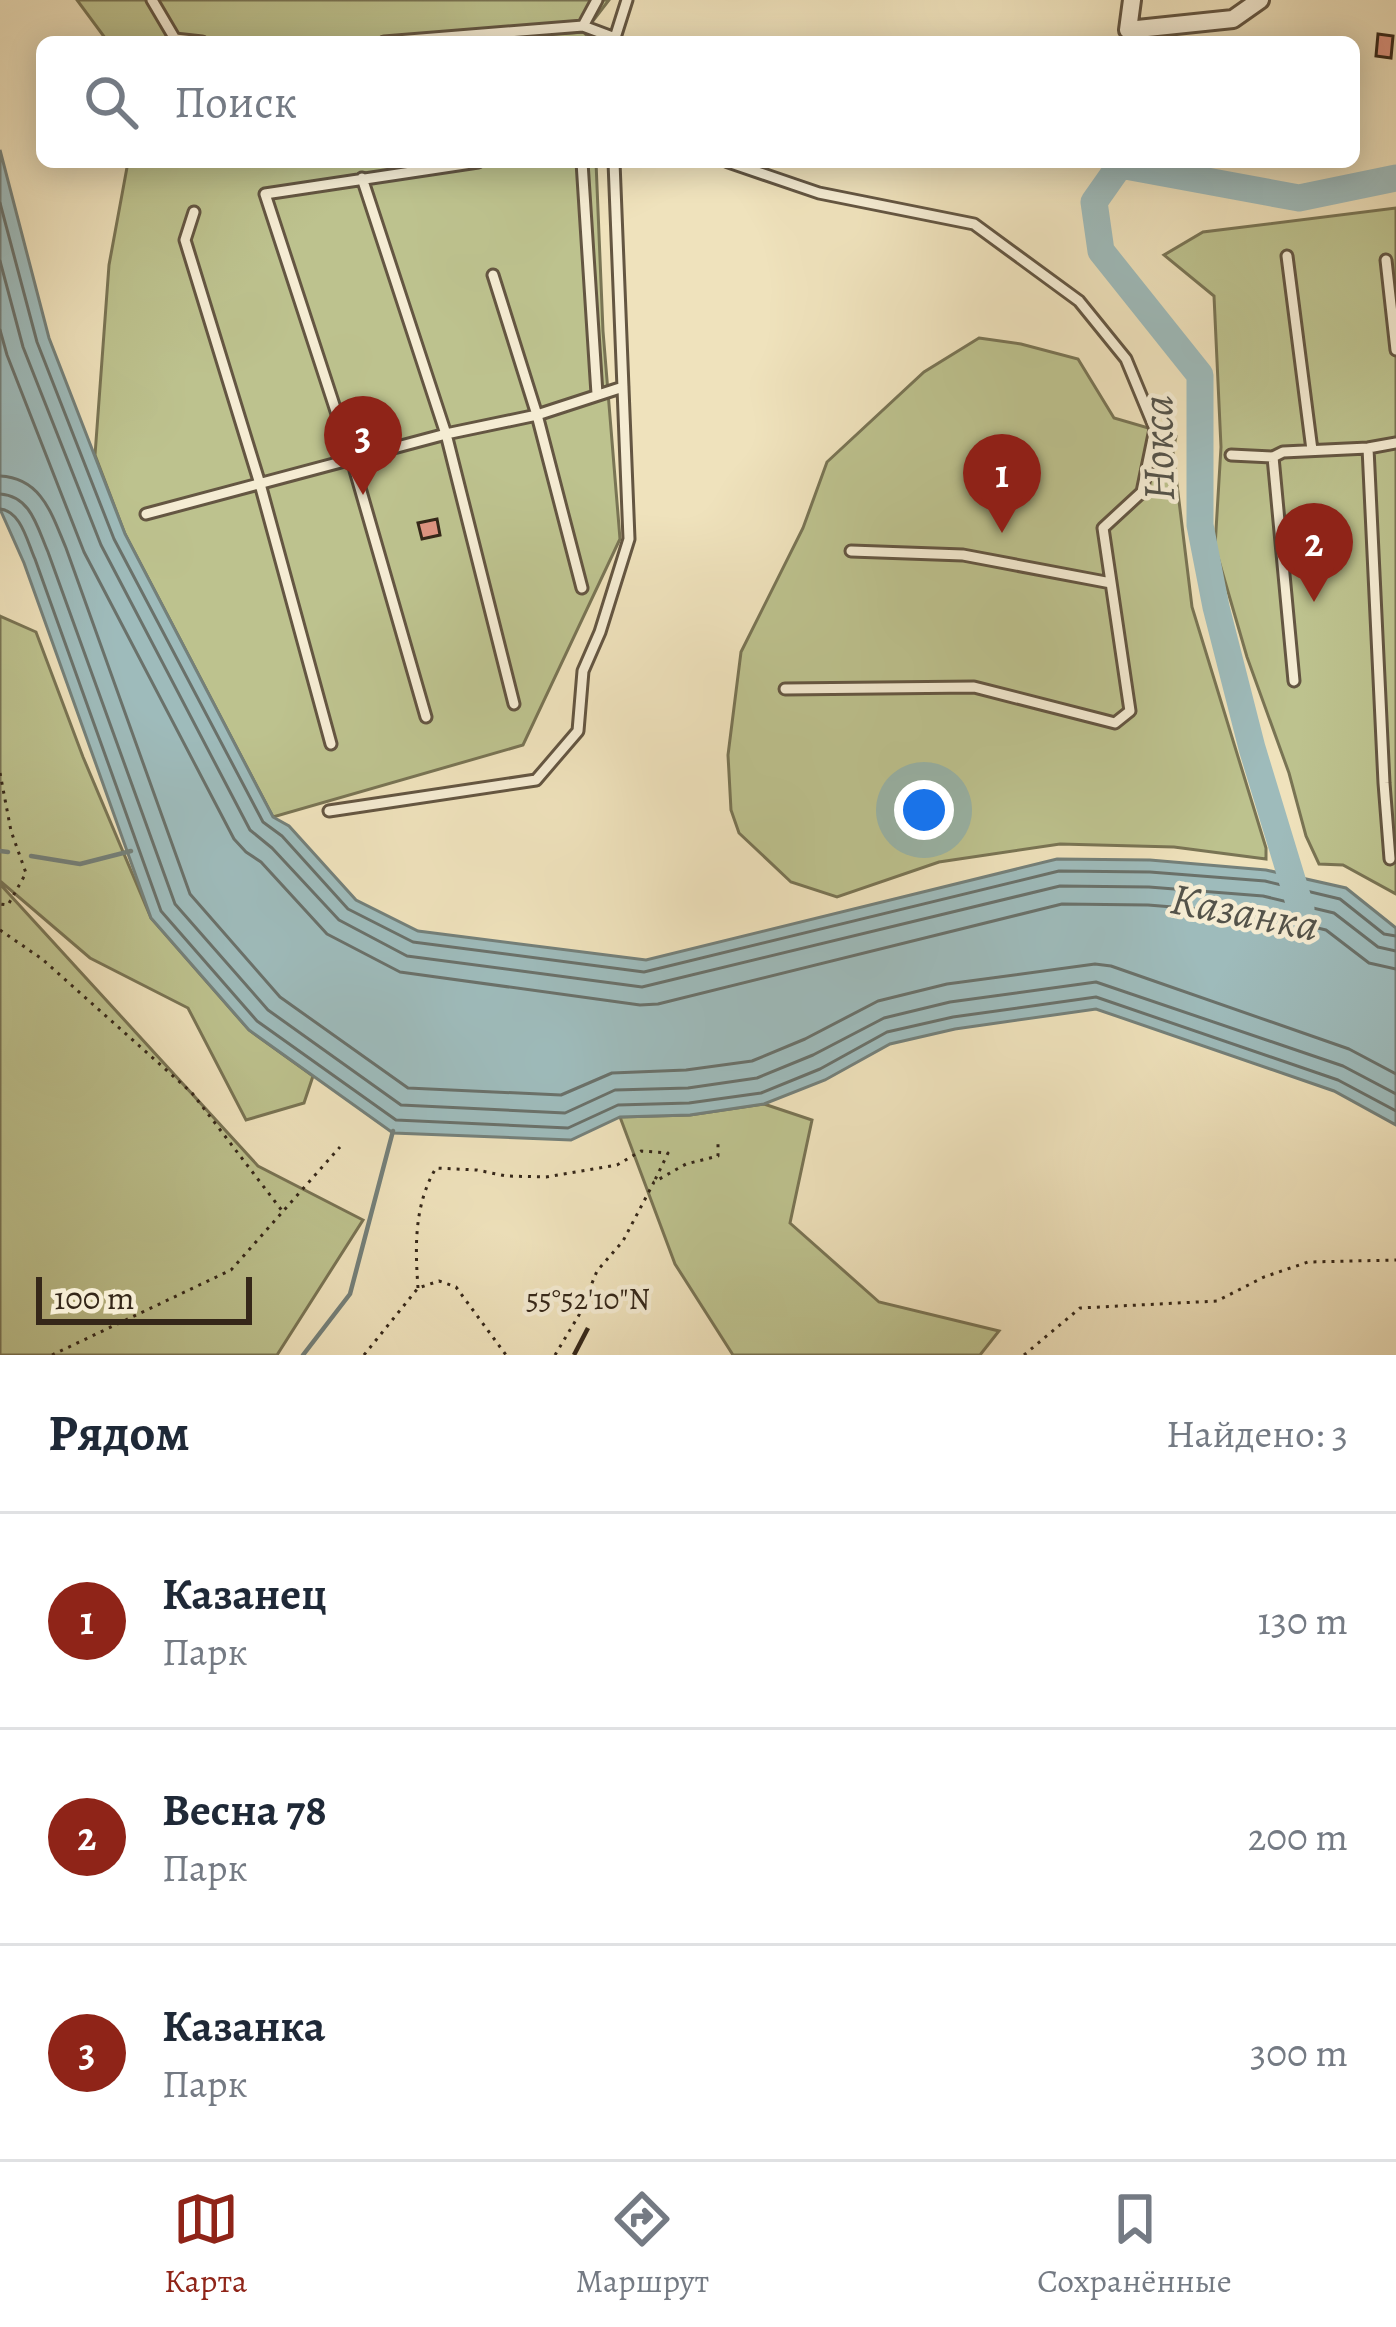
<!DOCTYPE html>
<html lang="ru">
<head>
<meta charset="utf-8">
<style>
  body { margin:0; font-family:Alegreya,serif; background:#f6f6f7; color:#1f2937 }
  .scale { position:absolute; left:36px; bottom:30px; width:216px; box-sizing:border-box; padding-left:12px; border:6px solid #352719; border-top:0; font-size:33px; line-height:42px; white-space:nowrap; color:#352719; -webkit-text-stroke:9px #f5ecd3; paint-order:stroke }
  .you { position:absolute; left:924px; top:810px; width:42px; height:42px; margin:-30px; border:9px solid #fff; border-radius:50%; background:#1a73e8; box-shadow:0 0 0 18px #1a73e833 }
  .badge { display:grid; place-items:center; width:78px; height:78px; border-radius:50%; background:#8f2418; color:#fff; font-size:39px; font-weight:700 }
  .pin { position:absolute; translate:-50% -99px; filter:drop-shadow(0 3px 6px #0008) }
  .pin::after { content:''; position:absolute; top:63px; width:42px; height:36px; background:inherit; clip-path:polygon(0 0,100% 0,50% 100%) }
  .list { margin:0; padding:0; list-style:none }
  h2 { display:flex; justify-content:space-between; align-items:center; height:156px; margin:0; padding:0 48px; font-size:51px }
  h2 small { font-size:39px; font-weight:400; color:#747a83 }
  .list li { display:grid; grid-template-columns:78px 1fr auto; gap:36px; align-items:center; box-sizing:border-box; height:216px; padding:0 48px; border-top:3px solid #e0e1e3 }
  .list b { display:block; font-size:45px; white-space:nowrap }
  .list p { margin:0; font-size:39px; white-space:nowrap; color:#747a83 }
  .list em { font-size:39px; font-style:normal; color:#747a83 }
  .icon { flex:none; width:66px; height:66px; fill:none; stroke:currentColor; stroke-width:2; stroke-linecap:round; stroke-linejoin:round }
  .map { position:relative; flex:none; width:1396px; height:1355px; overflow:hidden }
  .search { position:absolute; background:#fff; box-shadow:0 6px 30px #0003; left:36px; right:36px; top:36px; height:132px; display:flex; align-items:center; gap:30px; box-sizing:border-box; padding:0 42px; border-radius:18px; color:#747a83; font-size:45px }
  .sheet { height:804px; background:#fff }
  nav { display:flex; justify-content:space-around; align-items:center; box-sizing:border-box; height:168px; border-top:3px solid #e0e1e3; background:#fff; font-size:33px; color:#747a83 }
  nav a { display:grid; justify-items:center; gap:6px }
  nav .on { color:#8f2418 }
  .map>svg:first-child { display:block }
</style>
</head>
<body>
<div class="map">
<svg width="1396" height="1355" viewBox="0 0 1396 1355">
  <rect width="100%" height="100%" fill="#efe2bc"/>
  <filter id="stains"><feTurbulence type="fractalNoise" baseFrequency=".00167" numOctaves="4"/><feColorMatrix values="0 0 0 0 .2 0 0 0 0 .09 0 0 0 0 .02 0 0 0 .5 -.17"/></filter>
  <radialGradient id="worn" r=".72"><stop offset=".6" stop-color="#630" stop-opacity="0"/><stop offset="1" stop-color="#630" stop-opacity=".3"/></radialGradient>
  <path fill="#bdc28e" stroke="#797454" stroke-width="3" d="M77,0h532l-20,26 -254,16h-227z
    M584,32l7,10h-167z
    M128,162h468l7,169 17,208 -97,206 -250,72 -148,-283 -30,-79 14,-190z
    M1396,208v686l-53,-29 -24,-1 -13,-28 -17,-63 -42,-116 -32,-110 6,-100 -7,-151 -50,-41 39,-23z
    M979,338l42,6 57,15 36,59 62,18 -3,16 19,155 74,241v11l-92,-12 -114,-3 -121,18 -102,35 -46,-15 -52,-49 -8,-23 -3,-55 13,-103 62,-124 24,-66 97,-90z
    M0,616l36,16 47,125 68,161 98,112 64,46 -9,27 -58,17 -58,-112 -98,-50 -90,-77z
    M0,884l258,282 105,54 -86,135h-277z
    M764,1104l48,16 -22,103 89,79 120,29 -19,24h-247l-58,-91 -55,-147 70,-2z"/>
  <path fill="#9ebbbb" stroke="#74807a" stroke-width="3" d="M0,150l49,188 76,196 148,283 16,9 67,74 62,31 228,29 411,-101 93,1 116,10 80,18 50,40v197l-62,-34 -238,-82 -141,20 -65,15 -65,36 -61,24 -74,11 -70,2 -49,23 -178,-7 -144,-103 -98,-112 -127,-355 -24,-54z"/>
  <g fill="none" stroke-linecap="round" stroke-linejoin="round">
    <path stroke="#6a716a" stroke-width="3" d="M0,203l37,139 77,197 149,283 19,14 66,73 65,33 231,30 415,-101 91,1 115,9 75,18 44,35 12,2
      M0,261l23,86 78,198 149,285 22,18 67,72 68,36 235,31 418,-101 89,1 114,9 71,17 44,34 18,4
      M0,330l7,25 77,197 150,287 12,13 15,10 66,72 73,38 240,33 18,-1 404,-100 86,1 112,9 66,16 43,33 27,6
      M0,476c42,2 52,39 66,72l124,346 90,103 128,91 153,7 51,-22 74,-3 66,-9 53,-22 73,-38 69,-17 148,-20 16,2 238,83 47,25
      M0,494c31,2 37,33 48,58l127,352 93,106 133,95 164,8 50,-23 73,-2 69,-10 56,-23 71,-37 66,-16 146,-20 247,84 53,28
      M0,509c21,2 27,32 35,50l126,352 96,110 139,99 172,8 50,-23 71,-2 72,-10 59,-24 67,-37 66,-15 143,-20 242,83 58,31"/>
    <path stroke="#74807a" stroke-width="4.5" d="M0,851l8,1
      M31,856l49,8 51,-13
      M303,1355l47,-61 43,-163"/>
    <path stroke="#9ebbbb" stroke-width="27" d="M1301,909l-49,-161 -36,-141 -16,-82v-150l-99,-124 -7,-49 26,-37 179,33 97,-20"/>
  </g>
  <path fill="#dd9380" stroke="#352719" stroke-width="3" d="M1378,34l15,2 -2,22 -15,-2z
    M437,519l3,16 -18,4 -4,-16z"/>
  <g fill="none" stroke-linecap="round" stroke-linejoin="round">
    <defs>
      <path id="lane" d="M152,0l23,39 27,3
        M583,26l14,-26
        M614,41l13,-41
        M384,42l199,-16 32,12
        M582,162l15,232
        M728,162l91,31 155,31 105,77 47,58 29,70 -13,63 -39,36 27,183 -15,12 -141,-36 -189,2
        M362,178l84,256 68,270
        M194,212l-9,28 75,244 71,260
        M1287,256l25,194
        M1386,260l10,90
        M493,275l44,140 45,173
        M1368,448l16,335 6,76
        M1231,455l42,2 10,-5 85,-4 28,-5
        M1273,457l21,224
        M146,514l300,-80 91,-19 86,-28
        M851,551l112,4 148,28
        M426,717l-74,-257 -87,-266 213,-32
        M329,811l207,-31 42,-49 5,-60 17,-39 29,-93 -15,-377"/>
      <path id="street" d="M1132,0l-4,30 105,-11 27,-19"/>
    </defs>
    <use href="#lane" stroke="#645642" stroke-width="15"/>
    <use href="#street" stroke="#645642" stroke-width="22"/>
    <path stroke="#352719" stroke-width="3" stroke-dasharray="3 6" stroke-linecap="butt" d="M0,773l11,58 15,42 -18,32 -8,-1
      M0,930l42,29 150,134 91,119
      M418,1288c-3,-42 -4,-83 18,-120l41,2 29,6 40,1 71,-12 24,-14 27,2 -14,29
      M52,1355l179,-85 109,-123
      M364,1355l54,-67 21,-7 17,6 50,68
      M555,1355l24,-40 18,-44 26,-30 31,-59 32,-18 32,-8v-17
      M1024,1355l56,-47 137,-7 47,-24 44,-15 88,-2"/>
    <use href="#lane" stroke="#f5ecd3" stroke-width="9"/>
    <use href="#street" stroke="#f5ecd3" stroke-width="16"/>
  </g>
  <path fill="none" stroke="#352719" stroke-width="4.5" d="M574,1355l14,-27"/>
  <g text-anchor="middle" stroke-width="9" stroke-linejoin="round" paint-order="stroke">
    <g font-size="45" font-style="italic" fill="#54534a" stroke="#f5ecd3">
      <text transform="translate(1157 448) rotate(-91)" y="16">Нокса</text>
      <text transform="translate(1245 911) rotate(11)" y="16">Казанка</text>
    </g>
  </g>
  <g font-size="30" text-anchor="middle" fill="#352719" stroke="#f5ecd3" stroke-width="9" stroke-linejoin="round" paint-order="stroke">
    <text x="588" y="1309">55°52'10"N</text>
  </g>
  <rect width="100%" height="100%" filter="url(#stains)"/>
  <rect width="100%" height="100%" fill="url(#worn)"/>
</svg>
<div class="scale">100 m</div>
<div class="you"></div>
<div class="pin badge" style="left:1002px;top:533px">1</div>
<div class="pin badge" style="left:1314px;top:602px">2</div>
<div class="pin badge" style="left:363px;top:495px">3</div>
<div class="search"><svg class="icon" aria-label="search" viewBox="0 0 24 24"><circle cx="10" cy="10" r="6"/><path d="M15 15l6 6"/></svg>Поиск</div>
</div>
<section class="sheet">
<h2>Рядом<small>Найдено: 3</small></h2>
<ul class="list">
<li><span class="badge">1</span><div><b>Казанец</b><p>Парк</p></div><em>130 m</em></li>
<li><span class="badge">2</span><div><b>Весна 78</b><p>Парк</p></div><em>200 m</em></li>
<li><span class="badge">3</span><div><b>Казанка</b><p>Парк</p></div><em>300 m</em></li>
</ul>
</section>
<nav>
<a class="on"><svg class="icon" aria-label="map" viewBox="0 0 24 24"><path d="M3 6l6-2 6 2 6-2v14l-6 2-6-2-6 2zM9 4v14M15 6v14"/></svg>Карта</a>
<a><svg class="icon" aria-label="directions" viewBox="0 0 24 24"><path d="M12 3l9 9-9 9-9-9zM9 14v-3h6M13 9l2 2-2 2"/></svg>Маршрут</a>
<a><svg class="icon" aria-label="saved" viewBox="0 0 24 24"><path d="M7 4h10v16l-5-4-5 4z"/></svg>Сохранённые</a>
</nav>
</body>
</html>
